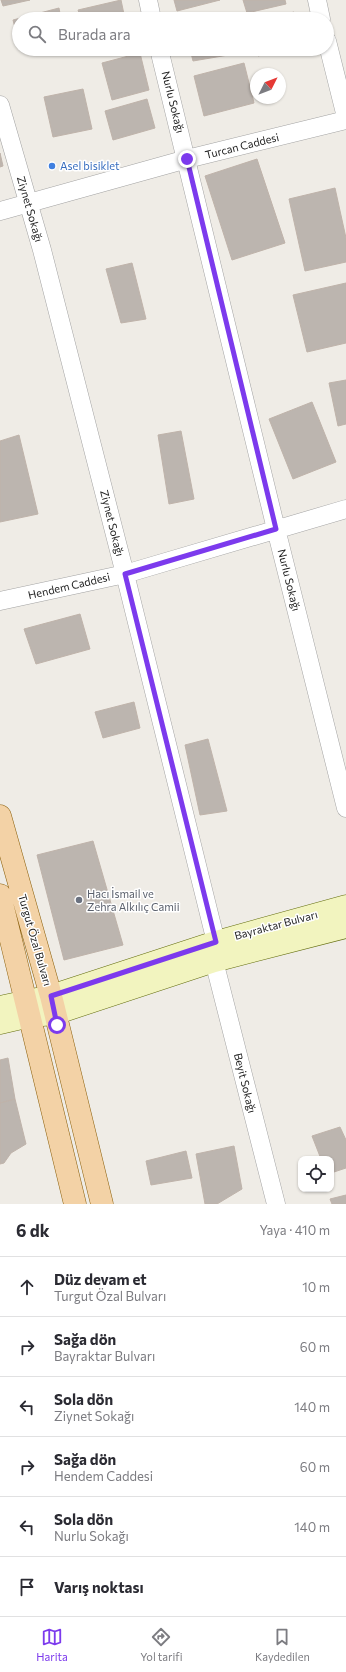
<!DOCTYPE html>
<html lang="tr">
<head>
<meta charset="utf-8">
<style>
  body { margin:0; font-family:Commissioner,sans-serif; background:#f2f2f3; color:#2b2b33 }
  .controls { position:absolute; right:12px; bottom:12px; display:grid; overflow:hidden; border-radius:8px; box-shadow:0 1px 3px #0004 }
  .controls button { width:36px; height:36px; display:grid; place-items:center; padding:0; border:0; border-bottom:1px solid #e1e1e2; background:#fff; color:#2b2b33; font:20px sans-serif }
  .compass { position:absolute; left:250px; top:68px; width:36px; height:36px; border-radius:50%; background:#fff; box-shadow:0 1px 3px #0004; rotate:48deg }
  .stop { position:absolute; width:12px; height:12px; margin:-9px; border:3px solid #7c3aed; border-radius:50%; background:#fff }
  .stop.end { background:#7c3aed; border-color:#fff; box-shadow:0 1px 4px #0008 }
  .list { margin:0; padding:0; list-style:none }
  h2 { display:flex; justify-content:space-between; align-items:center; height:52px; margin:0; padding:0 16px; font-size:17px }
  h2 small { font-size:13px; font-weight:400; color:#7c7c81 }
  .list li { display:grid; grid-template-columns:26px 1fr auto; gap:12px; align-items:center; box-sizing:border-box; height:60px; padding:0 16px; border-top:1px solid #e1e1e2 }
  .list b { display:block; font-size:15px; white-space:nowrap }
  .list p { margin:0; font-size:13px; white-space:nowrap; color:#7c7c81 }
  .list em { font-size:13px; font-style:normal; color:#7c7c81 }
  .icon { flex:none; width:22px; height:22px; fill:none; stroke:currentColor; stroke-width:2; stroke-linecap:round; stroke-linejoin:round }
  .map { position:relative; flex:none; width:346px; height:1204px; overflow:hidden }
  .search { position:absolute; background:#fff; box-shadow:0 1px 3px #0004; left:12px; right:12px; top:12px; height:44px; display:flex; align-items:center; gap:10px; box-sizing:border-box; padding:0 14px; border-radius:22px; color:#7c7c81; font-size:15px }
  .sheet { height:412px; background:#fff }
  nav { display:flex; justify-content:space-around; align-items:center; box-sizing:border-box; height:56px; border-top:1px solid #e1e1e2; background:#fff; font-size:11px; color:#7c7c81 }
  nav a { display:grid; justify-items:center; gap:2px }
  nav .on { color:#7c3aed }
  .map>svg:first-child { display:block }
</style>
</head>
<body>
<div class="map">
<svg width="346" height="1204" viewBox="0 0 346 1204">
  <rect width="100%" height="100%" fill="#efece6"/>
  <path fill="#bcb5af" stroke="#bfb3aa" d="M1,0h29l-27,6z
    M121,0l4,19h-44l-3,-9z
    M174,0h46l-43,11z
    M243,0h42l1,4 -39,9z
    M59,8l2,11h-42v24l-6,-23z
    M294,12l2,7h-28z
    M190,49h43l1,5 -41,7z
    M256,49h28l-26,7z
    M140,53l9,37 -37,10 -10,-37z
    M244,63l10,40 -50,13 -10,-40z
    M83,89l9,40 -39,8 -9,-40z
    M147,99l8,29 -42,12 -8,-29z
    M0,153l3,13 -3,1z
    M257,159l28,84 -53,17 -27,-84z
    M335,188l11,50v24l-41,9 -16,-72z
    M132,263l14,56 -25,4 -15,-54z
    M346,283v60l-39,9 -14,-57z
    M346,380v44l-8,2 -9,-43z
    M312,402l24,60 -43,17 -24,-60z
    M181,431l13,68 -25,5 -11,-69z
    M19,435l19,79 -38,8v-81z
    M80,614l10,35 -54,15 -12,-35z
    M134,702l6,26 -37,10 -8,-26z
    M208,739l19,72 -27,4 -15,-70z
    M93,841l30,104 -59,15 -27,-105z
    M8,1058l7,41 -15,4v-43z
    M15,1099l11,45 -15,9 -7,10 -4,1v-61z
    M340,1127l6,13v28l-15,5v-14h-10l-9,-23z
    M234,1146l8,43 -25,15h-12l-9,-50z
    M186,1151l6,27 -41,7 -5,-24z
    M346,1195v9h-14l-2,-5z"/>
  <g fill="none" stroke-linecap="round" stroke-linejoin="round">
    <defs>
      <path id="street" d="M148,0l4,19
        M317,0l4,19
        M327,41l19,76
        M159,49l117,480 70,279
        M0,105l42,145 83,324 91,368
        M0,211l187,-52 159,-39
        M0,601l125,-27 221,-65
        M214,961l62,243"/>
      <path id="secondary" d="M0,1007l51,-11 165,-54 130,-36
        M0,1023l30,-7 24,-2 160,-53 132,-34"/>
      <path id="primary" d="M0,816l51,180 51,208
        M0,895c26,103 49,206 75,309"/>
    </defs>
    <use href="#street" stroke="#a3a3a3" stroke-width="19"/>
    <use href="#secondary" stroke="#636d0f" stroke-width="23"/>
    <use href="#primary" stroke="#8c610e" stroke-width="23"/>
    <use href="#street" stroke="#fff" stroke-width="18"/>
    <use href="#secondary" stroke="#f2f4bf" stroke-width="22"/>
    <use href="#primary" stroke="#f3d2a6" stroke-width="22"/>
  </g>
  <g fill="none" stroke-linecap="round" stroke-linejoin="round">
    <path stroke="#7c3aed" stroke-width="5" d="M57,1025l-6,-29 165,-54 -91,-368 151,-45 -89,-370"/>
  </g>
  <circle fill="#3f7fe0" stroke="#fff" stroke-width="1.5" cx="52" cy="166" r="4"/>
  <circle fill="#6b7280" stroke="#fff" stroke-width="1.5" cx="79" cy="900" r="4"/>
  <g text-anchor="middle" stroke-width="3" stroke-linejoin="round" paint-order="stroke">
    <g font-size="11" fill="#1f1f1f" stroke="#fff">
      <text transform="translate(173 102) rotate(76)" y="4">Nurlu Sokağı</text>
      <text transform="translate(242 146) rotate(-14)" y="4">Turcan Caddesi</text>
      <text transform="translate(30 209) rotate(74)" y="4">Ziynet Sokağı</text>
      <text transform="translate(112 523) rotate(76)" y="4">Ziynet Sokağı</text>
      <text transform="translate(289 580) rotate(76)" y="4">Nurlu Sokağı</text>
      <text transform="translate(69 586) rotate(-13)" y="4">Hendem Caddesi</text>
      <text transform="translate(276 925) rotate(-15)" y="4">Bayraktar Bulvarı</text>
      <text transform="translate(35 940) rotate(74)" y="4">Turgut Özal Bulvarı</text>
      <text transform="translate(245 1083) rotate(76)" y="4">Beyit Sokağı</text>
    </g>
    <g font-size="11" fill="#366cbe" stroke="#fff" text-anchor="start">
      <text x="60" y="170">Asel bisiklet</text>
    </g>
    <g font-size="11" fill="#5b616d" stroke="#fff" text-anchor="start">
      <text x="87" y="898">Hacı İsmail ve<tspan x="87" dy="13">Zehra Alkılıç Camii</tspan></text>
    </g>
  </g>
</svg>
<div class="controls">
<button><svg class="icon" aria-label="locate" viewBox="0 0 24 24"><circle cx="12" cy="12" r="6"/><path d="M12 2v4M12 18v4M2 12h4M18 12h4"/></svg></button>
</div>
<svg class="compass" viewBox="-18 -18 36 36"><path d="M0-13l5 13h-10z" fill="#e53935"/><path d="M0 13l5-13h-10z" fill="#7c7c81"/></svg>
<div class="stop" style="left:57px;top:1025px"></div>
<div class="stop end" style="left:187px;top:159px"></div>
<div class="search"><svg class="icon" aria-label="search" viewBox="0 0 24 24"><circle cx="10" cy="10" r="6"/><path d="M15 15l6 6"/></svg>Burada ara</div>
</div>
<section class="sheet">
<h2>6 dk<small>Yaya · 410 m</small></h2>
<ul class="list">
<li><svg class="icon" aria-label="ahead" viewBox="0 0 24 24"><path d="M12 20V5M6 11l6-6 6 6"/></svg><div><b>Düz devam et</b><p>Turgut Özal Bulvarı</p></div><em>10 m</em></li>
<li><svg class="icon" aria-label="right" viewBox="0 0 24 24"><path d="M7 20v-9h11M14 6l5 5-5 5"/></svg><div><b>Sağa dön</b><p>Bayraktar Bulvarı</p></div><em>60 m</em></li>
<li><svg class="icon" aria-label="left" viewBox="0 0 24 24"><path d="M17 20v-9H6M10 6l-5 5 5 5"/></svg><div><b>Sola dön</b><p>Ziynet Sokağı</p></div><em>140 m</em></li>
<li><svg class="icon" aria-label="right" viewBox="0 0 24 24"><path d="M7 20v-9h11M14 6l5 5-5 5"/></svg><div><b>Sağa dön</b><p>Hendem Caddesi</p></div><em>60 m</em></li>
<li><svg class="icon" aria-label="left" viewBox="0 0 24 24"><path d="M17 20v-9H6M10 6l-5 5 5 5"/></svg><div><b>Sola dön</b><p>Nurlu Sokağı</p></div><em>140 m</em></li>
<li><svg class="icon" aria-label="arrive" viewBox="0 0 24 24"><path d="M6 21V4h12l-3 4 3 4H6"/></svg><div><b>Varış noktası</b></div></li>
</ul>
</section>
<nav>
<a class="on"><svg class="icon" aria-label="map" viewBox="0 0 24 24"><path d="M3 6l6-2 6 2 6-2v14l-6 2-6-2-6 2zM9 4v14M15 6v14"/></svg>Harita</a>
<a><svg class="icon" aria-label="directions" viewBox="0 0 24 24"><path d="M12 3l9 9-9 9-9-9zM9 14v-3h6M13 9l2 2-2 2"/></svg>Yol tarifi</a>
<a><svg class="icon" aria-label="saved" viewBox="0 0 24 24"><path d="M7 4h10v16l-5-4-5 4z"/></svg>Kaydedilen</a>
</nav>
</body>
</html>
